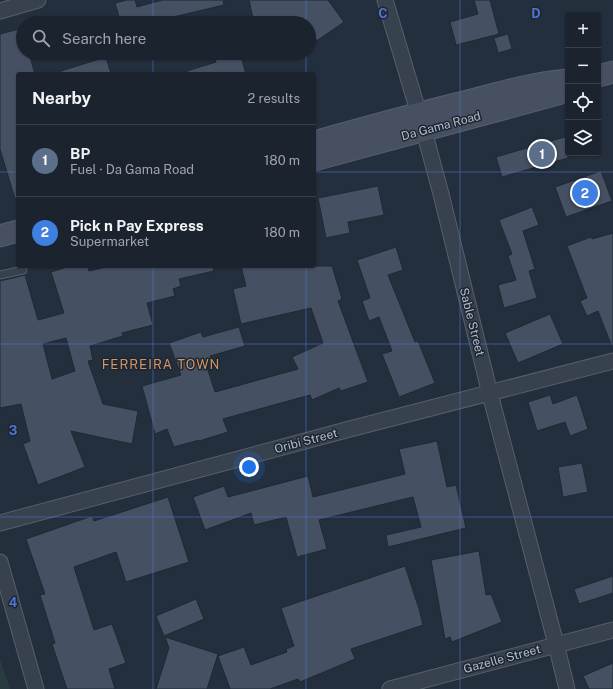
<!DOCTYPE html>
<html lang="en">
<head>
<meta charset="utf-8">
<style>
  body { margin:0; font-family:"Public Sans",sans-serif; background:#282f3a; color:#f1f3f6 }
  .controls { position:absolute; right:12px; top:12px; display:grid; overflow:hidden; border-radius:4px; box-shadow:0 1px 3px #0004 }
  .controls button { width:36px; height:36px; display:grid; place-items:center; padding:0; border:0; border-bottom:1px solid #39404a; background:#1b232e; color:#f1f3f6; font:20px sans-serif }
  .you { position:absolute; left:249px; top:467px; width:14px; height:14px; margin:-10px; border:3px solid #fff; border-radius:50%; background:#1a73e8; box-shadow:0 0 0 6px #1a73e833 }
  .badge { display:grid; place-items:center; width:26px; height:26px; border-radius:50%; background:#8ab4f8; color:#fff; font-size:13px; font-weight:700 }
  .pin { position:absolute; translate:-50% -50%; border:2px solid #fff; box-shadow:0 1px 4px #0006 }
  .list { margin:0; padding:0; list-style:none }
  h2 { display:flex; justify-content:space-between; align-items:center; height:52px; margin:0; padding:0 16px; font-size:17px }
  h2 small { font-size:13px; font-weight:400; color:#a0a4aa }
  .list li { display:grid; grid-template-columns:26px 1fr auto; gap:12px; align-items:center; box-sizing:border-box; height:72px; padding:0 16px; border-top:1px solid #39404a }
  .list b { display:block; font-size:15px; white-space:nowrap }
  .list p { margin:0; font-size:13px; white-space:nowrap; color:#a0a4aa }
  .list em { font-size:13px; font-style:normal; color:#a0a4aa }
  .icon { flex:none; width:22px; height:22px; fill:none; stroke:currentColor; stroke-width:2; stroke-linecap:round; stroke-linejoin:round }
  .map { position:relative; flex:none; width:613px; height:689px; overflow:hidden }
  .search { position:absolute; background:#1b232e; box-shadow:0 1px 3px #0004; left:16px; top:16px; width:300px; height:44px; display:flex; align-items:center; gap:10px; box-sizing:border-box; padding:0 14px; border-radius:22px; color:#a0a4aa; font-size:15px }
  .panel { position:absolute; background:#1b232e; box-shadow:0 1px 3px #0004; left:16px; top:72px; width:300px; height:196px; border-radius:4px }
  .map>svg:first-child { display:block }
</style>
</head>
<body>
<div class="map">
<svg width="613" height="689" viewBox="0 0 613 689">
  <rect width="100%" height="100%" fill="#242f3e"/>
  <path fill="#263c3f" d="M0,659l10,30h-10z"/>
  <path fill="#455162" stroke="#1f2835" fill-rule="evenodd" d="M127,0h8l2,7 25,-7h61l1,5 -55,13v1l-13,4h-35l-6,-20z
    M249,0h79l16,22 -26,18 -9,1v-18h-55z
    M474,0h16l9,34 -43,11 -6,-23 28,-8z
    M23,28v25h6l6,21h-17v124l-3,1 -15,-50v-115z
    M508,34l4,15 -14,4 -4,-15z
    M214,53h26l6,21h-59v-3l29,-9z
    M106,57l5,17h-50v-3z
    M568,136v22l-66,19 -6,-20z
    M601,171l11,30 -46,16 -11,-30z
    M378,186l6,29 -36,7 2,11 -24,5 -8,-40z
    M532,207l7,18 -16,6 12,38 -6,2 8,27 -33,10 -6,-23 18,-5 -8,-24 4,-2 -13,-34z
    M613,233v114h-1l-14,-36 -11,5 -7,-15 7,-3 -20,-52 24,-9 1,2z
    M396,247l7,23 -15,5 27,67 3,-1 17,42 -36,14 -17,-43 10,-3 -13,-34 -10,4 -7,-20 8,-3 -13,-38z
    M70,266h18l1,5 21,-5h103l1,5 -35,8 2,7 -8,3 2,7 -28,7 6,22 -31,8 1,3 -33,10 3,14 -5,1 15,43 35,7 -6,33 -61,-13 14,36 -47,18 -15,-41 7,-3 -9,-37 -21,4v-127l25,-6 13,45 26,-7 -13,-41zM66,338l9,33 -23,8 -9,-35z
    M241,266h91l10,33 -4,2 30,81 -27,9 -2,-3 -27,12 -2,-5 -87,24 5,13 -29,9v-1l-25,7 -7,-18 -12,5 -13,-48 39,-11 -12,-32 32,-11 2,5 36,-10 6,19 -35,10 2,6 -6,2 9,28 83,-23 -6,-12 31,-14 -12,-35 -70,16 -8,-35 13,-3z
    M550,314l13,30 -45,19 -13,-30z
    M550,395l3,9 24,-9 11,34 -18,7 -5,-14 -28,9 -9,-29z
    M437,441l10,46 9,-2 10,43 -78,19 -2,-12 35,-8 -8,-30 -94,23 8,29 -30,8 -11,-40 -32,8 -3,-12 -46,17 -12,-33 31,-11 4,11 80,-21 5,21 92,-23 -6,-25z
    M582,463l6,29 -25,5 -5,-30z
    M168,497l21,65 -63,20 -10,-30 -42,15 20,63 18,-6 14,39 -17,6 6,20h-48l-15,-45 3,-1 -15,-48 5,-1 -19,-55 66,-23 2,5z
    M479,551l7,44 5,-1 11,28 -50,20 -2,-5 -5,2 -14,-79z
    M405,566l14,43 4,16 -72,24 4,10 -55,23 -2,-3 -28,10h-40l-12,-33 26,-9 7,18 36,-13 -1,-3 8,-3 -13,-38z
    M613,576v17l-34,11 -5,-15z
    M196,599l8,20 -40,17 -8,-20z
    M165,637l53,17 -11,35h-51l13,-41z
    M613,663v26h-24l-6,-13z"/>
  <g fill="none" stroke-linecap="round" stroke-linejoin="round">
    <defs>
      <path id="lane" d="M0,275l23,-5"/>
      <path id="street" d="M385,0l39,131 17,63 49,200 66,250 11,45
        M0,11l38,-11
        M0,523l346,-93 267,-69
        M0,562l36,127
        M390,689l223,-59"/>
      <path id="secondary" d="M598,76l15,-4
        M314,142c50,-14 100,-28 150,-40 34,-9 68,-19 104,-22
        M314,160l244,-66 10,-5
        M0,236l18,-5"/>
    </defs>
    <use href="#lane" stroke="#565f6c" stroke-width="9"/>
    <use href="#street" stroke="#565f6c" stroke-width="17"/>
    <use href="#secondary" stroke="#565f6c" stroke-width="23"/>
    <use href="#lane" stroke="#38414e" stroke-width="7"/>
    <use href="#street" stroke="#38414e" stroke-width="15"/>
    <use href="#secondary" stroke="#465061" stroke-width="21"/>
  </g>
  <path fill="none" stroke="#5274d3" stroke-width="1" stroke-opacity="0.55" d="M153,0v23M306,0v23M460,0v689M153,53v21M306,53v21M0,172h18M314,172h299M153,266v423M306,266v423M0,344h613M0,517h613"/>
  <g text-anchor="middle" stroke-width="3" stroke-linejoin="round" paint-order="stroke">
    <g font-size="12" fill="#b4bcc9" stroke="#1d2633">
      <text transform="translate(441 126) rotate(-15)" y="4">Da Gama Road</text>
      <text transform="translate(472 322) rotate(76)" y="4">Sable Street</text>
      <text transform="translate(306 441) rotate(-15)" y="4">Oribi Street</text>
      <text transform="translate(502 659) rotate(-15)" y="4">Gazelle Street</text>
    </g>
    <g font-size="13" letter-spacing="1" fill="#d59563" stroke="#1d2633">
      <text x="161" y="369">FERREIRA TOWN</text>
    </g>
  </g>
  <g font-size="13" text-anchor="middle" font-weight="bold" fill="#5274d3" stroke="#1d2633" stroke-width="3" stroke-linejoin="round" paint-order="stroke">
    <text x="383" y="18">C</text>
    <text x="536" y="18">D</text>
    <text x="13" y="435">3</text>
    <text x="13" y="607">4</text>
  </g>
</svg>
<div class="controls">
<button>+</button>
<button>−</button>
<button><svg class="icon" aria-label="locate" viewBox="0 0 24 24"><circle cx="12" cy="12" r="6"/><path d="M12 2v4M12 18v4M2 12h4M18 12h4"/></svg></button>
<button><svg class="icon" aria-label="layers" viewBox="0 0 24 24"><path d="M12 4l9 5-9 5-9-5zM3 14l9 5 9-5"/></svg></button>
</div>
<div class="you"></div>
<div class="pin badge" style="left:542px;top:154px;background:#5c6f8a">1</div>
<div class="pin badge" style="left:585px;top:193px;background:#3f7fe0">2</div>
<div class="search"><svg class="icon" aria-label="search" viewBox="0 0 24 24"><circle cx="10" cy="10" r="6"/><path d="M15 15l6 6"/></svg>Search here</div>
<section class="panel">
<h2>Nearby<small>2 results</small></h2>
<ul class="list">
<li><span class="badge" style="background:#5c6f8a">1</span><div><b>BP</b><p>Fuel · Da Gama Road</p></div><em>180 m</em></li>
<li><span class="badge" style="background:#3f7fe0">2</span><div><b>Pick n Pay Express</b><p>Supermarket</p></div><em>180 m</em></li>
</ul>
</section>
</div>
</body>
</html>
